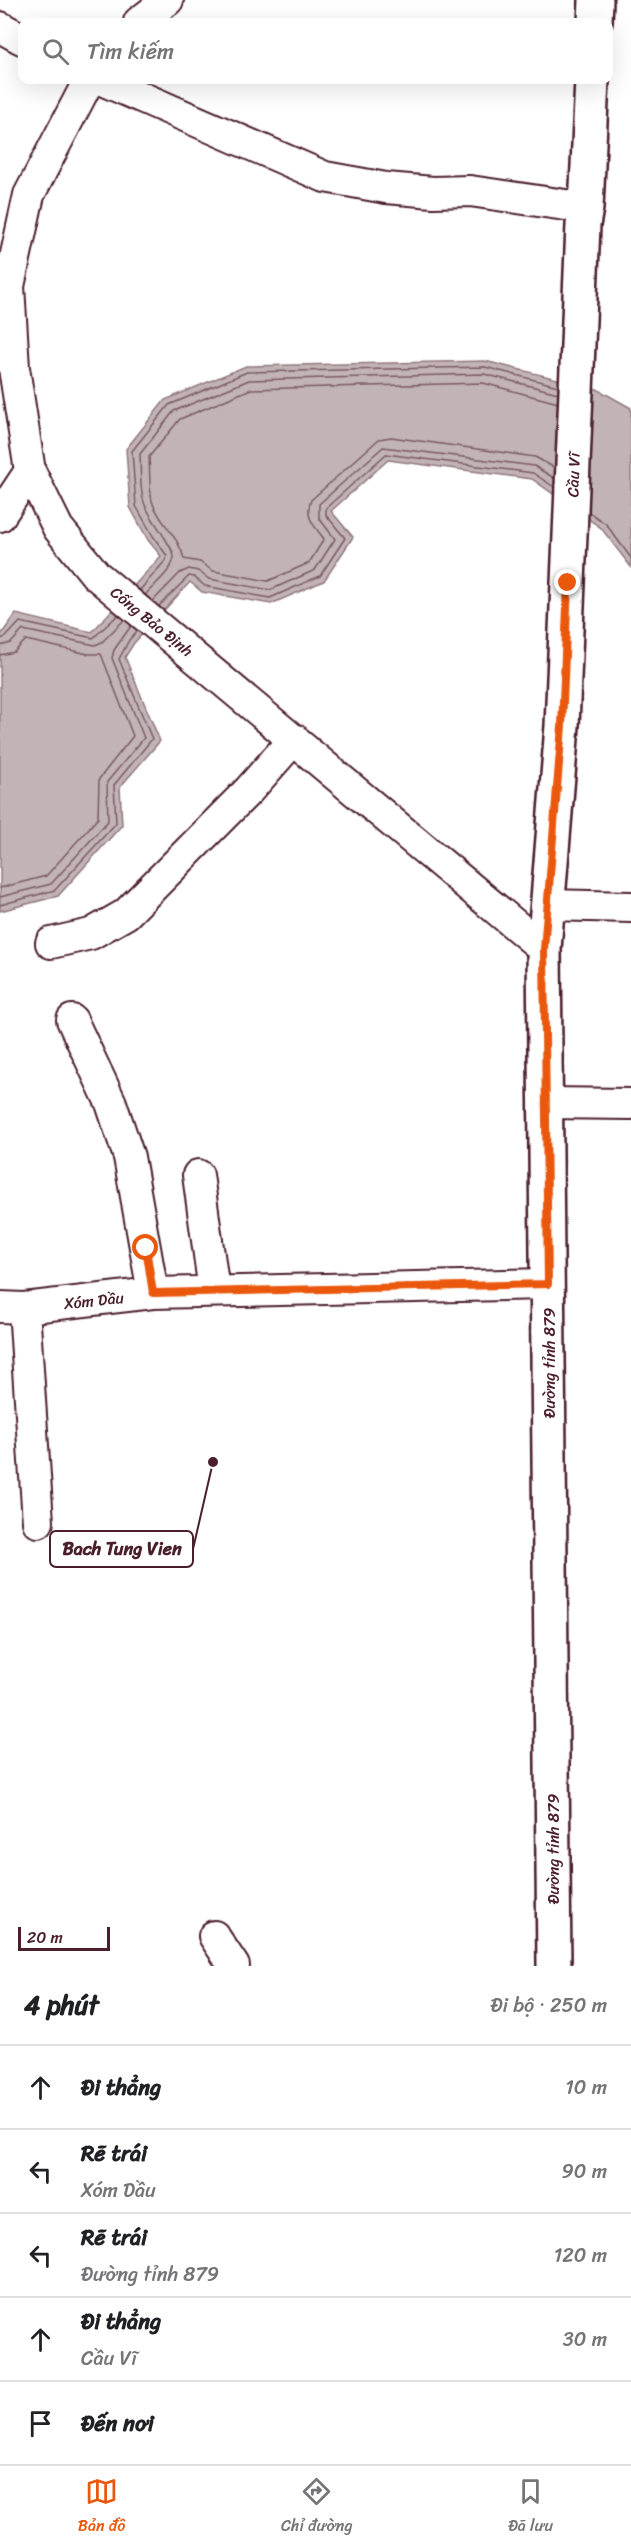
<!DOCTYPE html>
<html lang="vi">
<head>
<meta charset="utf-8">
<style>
  body { margin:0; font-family:Sriracha,sans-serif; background:#f2f2f2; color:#202124 }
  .scale { position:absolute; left:18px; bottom:15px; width:92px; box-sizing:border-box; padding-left:6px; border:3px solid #4a1f2b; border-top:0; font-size:16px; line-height:21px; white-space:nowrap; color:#4a1f2b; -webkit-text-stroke:4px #fff; paint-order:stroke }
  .stop { position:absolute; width:18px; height:18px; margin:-14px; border:4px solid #ea580c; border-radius:50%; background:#fff }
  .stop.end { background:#ea580c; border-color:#fff; box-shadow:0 2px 6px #0008 }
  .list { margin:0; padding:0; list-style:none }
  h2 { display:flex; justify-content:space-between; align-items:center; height:78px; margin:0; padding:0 24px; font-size:26px }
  h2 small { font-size:20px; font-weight:400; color:#757577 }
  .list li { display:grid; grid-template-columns:39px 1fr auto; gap:18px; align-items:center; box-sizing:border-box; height:84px; padding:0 24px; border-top:2px solid #e0e0e0 }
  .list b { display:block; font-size:22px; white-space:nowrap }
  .list p { margin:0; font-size:20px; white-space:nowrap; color:#757577 }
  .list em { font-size:20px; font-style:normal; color:#757577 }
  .icon { flex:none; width:33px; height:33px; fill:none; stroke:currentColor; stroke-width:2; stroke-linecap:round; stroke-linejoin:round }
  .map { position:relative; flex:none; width:631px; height:1966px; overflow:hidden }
  .search { position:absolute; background:#fff; box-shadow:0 6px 24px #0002; left:18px; right:18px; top:18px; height:66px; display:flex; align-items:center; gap:15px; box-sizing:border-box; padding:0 21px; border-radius:12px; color:#757577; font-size:22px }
  .sheet { height:498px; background:#fff }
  nav { display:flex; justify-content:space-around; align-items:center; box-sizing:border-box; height:84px; border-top:2px solid #e0e0e0; background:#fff; font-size:16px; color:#757577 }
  nav a { display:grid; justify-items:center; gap:3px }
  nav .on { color:#ea580c }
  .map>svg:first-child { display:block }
</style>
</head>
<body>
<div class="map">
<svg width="631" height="1966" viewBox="0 0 631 1966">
  <rect width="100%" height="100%" fill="#fff"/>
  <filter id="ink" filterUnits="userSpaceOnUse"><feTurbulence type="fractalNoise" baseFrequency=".0167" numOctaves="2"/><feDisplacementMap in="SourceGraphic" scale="12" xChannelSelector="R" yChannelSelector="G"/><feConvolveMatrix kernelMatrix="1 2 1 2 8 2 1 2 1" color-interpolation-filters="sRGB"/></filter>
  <g filter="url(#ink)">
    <path fill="#c1b3b6" stroke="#91787e" stroke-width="1.5" d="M485,361l112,28 34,19v159l-30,-39 -69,-49 -144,-19 -57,51 22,26 -29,44 -53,23 -69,-12 -12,-10 -56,61 -9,14 35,84 -40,46 2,38 -64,71 -58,15v-275l16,-22 76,18 69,-76 -13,-16 -18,-33 -4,-58 39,-49 81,-34z"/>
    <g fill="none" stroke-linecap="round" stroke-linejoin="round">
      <path stroke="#7a5a63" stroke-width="1.5" d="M555,468l-20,-11 -144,-20 -12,2 -68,61c-7,18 4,26 13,39l-15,24 -41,18 -55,-10 -13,-9 -16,-3c-4,-22 -25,-36 -32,-58 -3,-13 -2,-30 -3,-44l31,-38 71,-30 232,-6 75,20
        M589,512l17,12 25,34
        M140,590l25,-29 2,-5 -14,-20 -17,-30 -4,-55 37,-46 78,-33 238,-5 73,19
        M145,595c9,-10 27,-24 29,-37 1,-9 -24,-40 -29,-53 -6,-14 -4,-36 -5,-51l34,-43 75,-31 235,-6 74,19
        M153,601l27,-28 9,-4 9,2 11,8 61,11 45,-20 20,-31 -16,-21v-14l64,-57 151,19 20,12
        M159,606l30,-30 5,1 11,9 65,12 50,-22 25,-38 -19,-23v-7l60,-54 147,19 21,14
        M0,639l6,-2 14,-15 73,16 25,-23
        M0,646l11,-3 12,-13 72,15 7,-3 22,-22
        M0,655l14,-3 12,-12 62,14h13l32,82 -34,43 -1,39 -52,58 -46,12
        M0,897l51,-13 57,-63 -1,-39 37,-44 -32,-80 2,-8 17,-24
        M0,905l55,-15 61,-67 -2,-38 38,-46 -33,-80 10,-19 8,-9"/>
      <defs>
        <path id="minor" d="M139,22l29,-22
          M0,27l22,12
          M89,80l-60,115 -20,91 5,82 16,103 28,57 38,47 448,374
          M102,80l223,97 61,11 47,4 37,-1 116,17
          M0,516l30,-45
          M547,905l84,2
          M51,943l40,-9 35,-20 123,-124 45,-51
          M72,1020l39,83 18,54 24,136
          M546,1103l85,1
          M198,1175l16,116
          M0,1307l24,1 129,-15 395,-9
          M24,1308l14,214
          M214,1936l20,30"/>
        <path id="major" d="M595,22l1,-22
          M554,1966l-10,-1017 18,-223 21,-501 3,-17 6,-128"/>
      </defs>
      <use href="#minor" stroke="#4a1f2b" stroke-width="34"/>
      <use href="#major" stroke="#4a1f2b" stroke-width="38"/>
      <use href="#minor" stroke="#fff" stroke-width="30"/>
      <use href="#major" stroke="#fff" stroke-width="33"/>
    </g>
  </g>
  <g fill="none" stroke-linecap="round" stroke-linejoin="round" filter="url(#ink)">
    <path stroke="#ea580c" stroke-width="8" d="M146,1248l7,45 395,-9 -4,-335 18,-223 6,-143"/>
  </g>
  <g text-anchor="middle" stroke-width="5" stroke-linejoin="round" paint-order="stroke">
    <g font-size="16" fill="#4a1f2b" stroke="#fff">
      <text transform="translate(573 475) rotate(-88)" y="6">Cầu Vĩ</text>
      <text transform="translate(152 621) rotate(39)" y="6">Cống Bảo Định</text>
      <text transform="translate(94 1300) rotate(-6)" y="6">Xóm Dầu</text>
      <text transform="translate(549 1363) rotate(-90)" y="6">Đường tỉnh 879</text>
      <text transform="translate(553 1849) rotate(-90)" y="6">Đường tỉnh 879</text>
    </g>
  </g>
  <path fill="none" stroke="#4a1f2b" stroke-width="2" d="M213 1462L193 1549"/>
  <circle fill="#4a1f2b" stroke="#fff" stroke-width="2" cx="213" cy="1462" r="6"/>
  <rect fill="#fff" stroke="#4a1f2b" stroke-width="2" x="50" y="1531" width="143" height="36" rx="6"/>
  <g font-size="18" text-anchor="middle" font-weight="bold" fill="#4a1f2b">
    <text x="122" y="1555">Bach Tung Vien</text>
  </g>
</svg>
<div class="scale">20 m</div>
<div class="stop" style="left:146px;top:1248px"></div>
<div class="stop end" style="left:568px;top:583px"></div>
<div class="search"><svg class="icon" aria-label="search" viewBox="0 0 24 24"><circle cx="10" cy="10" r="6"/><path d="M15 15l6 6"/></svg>Tìm kiếm</div>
</div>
<section class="sheet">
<h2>4 phút<small>Đi bộ · 250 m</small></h2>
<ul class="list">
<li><svg class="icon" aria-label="ahead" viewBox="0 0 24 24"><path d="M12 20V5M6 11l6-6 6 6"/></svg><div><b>Đi thẳng</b></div><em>10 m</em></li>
<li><svg class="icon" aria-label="left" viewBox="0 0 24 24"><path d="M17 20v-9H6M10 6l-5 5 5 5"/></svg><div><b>Rẽ trái</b><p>Xóm Dầu</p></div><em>90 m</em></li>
<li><svg class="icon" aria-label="left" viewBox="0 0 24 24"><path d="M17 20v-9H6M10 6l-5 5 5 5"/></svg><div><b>Rẽ trái</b><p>Đường tỉnh 879</p></div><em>120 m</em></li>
<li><svg class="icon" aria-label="ahead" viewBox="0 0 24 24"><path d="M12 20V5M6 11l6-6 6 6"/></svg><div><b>Đi thẳng</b><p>Cầu Vĩ</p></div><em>30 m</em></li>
<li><svg class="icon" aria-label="arrive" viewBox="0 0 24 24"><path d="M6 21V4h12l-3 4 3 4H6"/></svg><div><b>Đến nơi</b></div></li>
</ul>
</section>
<nav>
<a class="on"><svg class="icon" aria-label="map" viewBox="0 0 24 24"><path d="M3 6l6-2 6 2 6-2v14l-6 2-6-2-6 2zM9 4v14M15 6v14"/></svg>Bản đồ</a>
<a><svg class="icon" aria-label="directions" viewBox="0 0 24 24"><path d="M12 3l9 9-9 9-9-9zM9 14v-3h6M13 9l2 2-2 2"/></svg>Chỉ đường</a>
<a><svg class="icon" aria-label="saved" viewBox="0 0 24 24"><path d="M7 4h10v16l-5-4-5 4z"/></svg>Đã lưu</a>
</nav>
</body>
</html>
